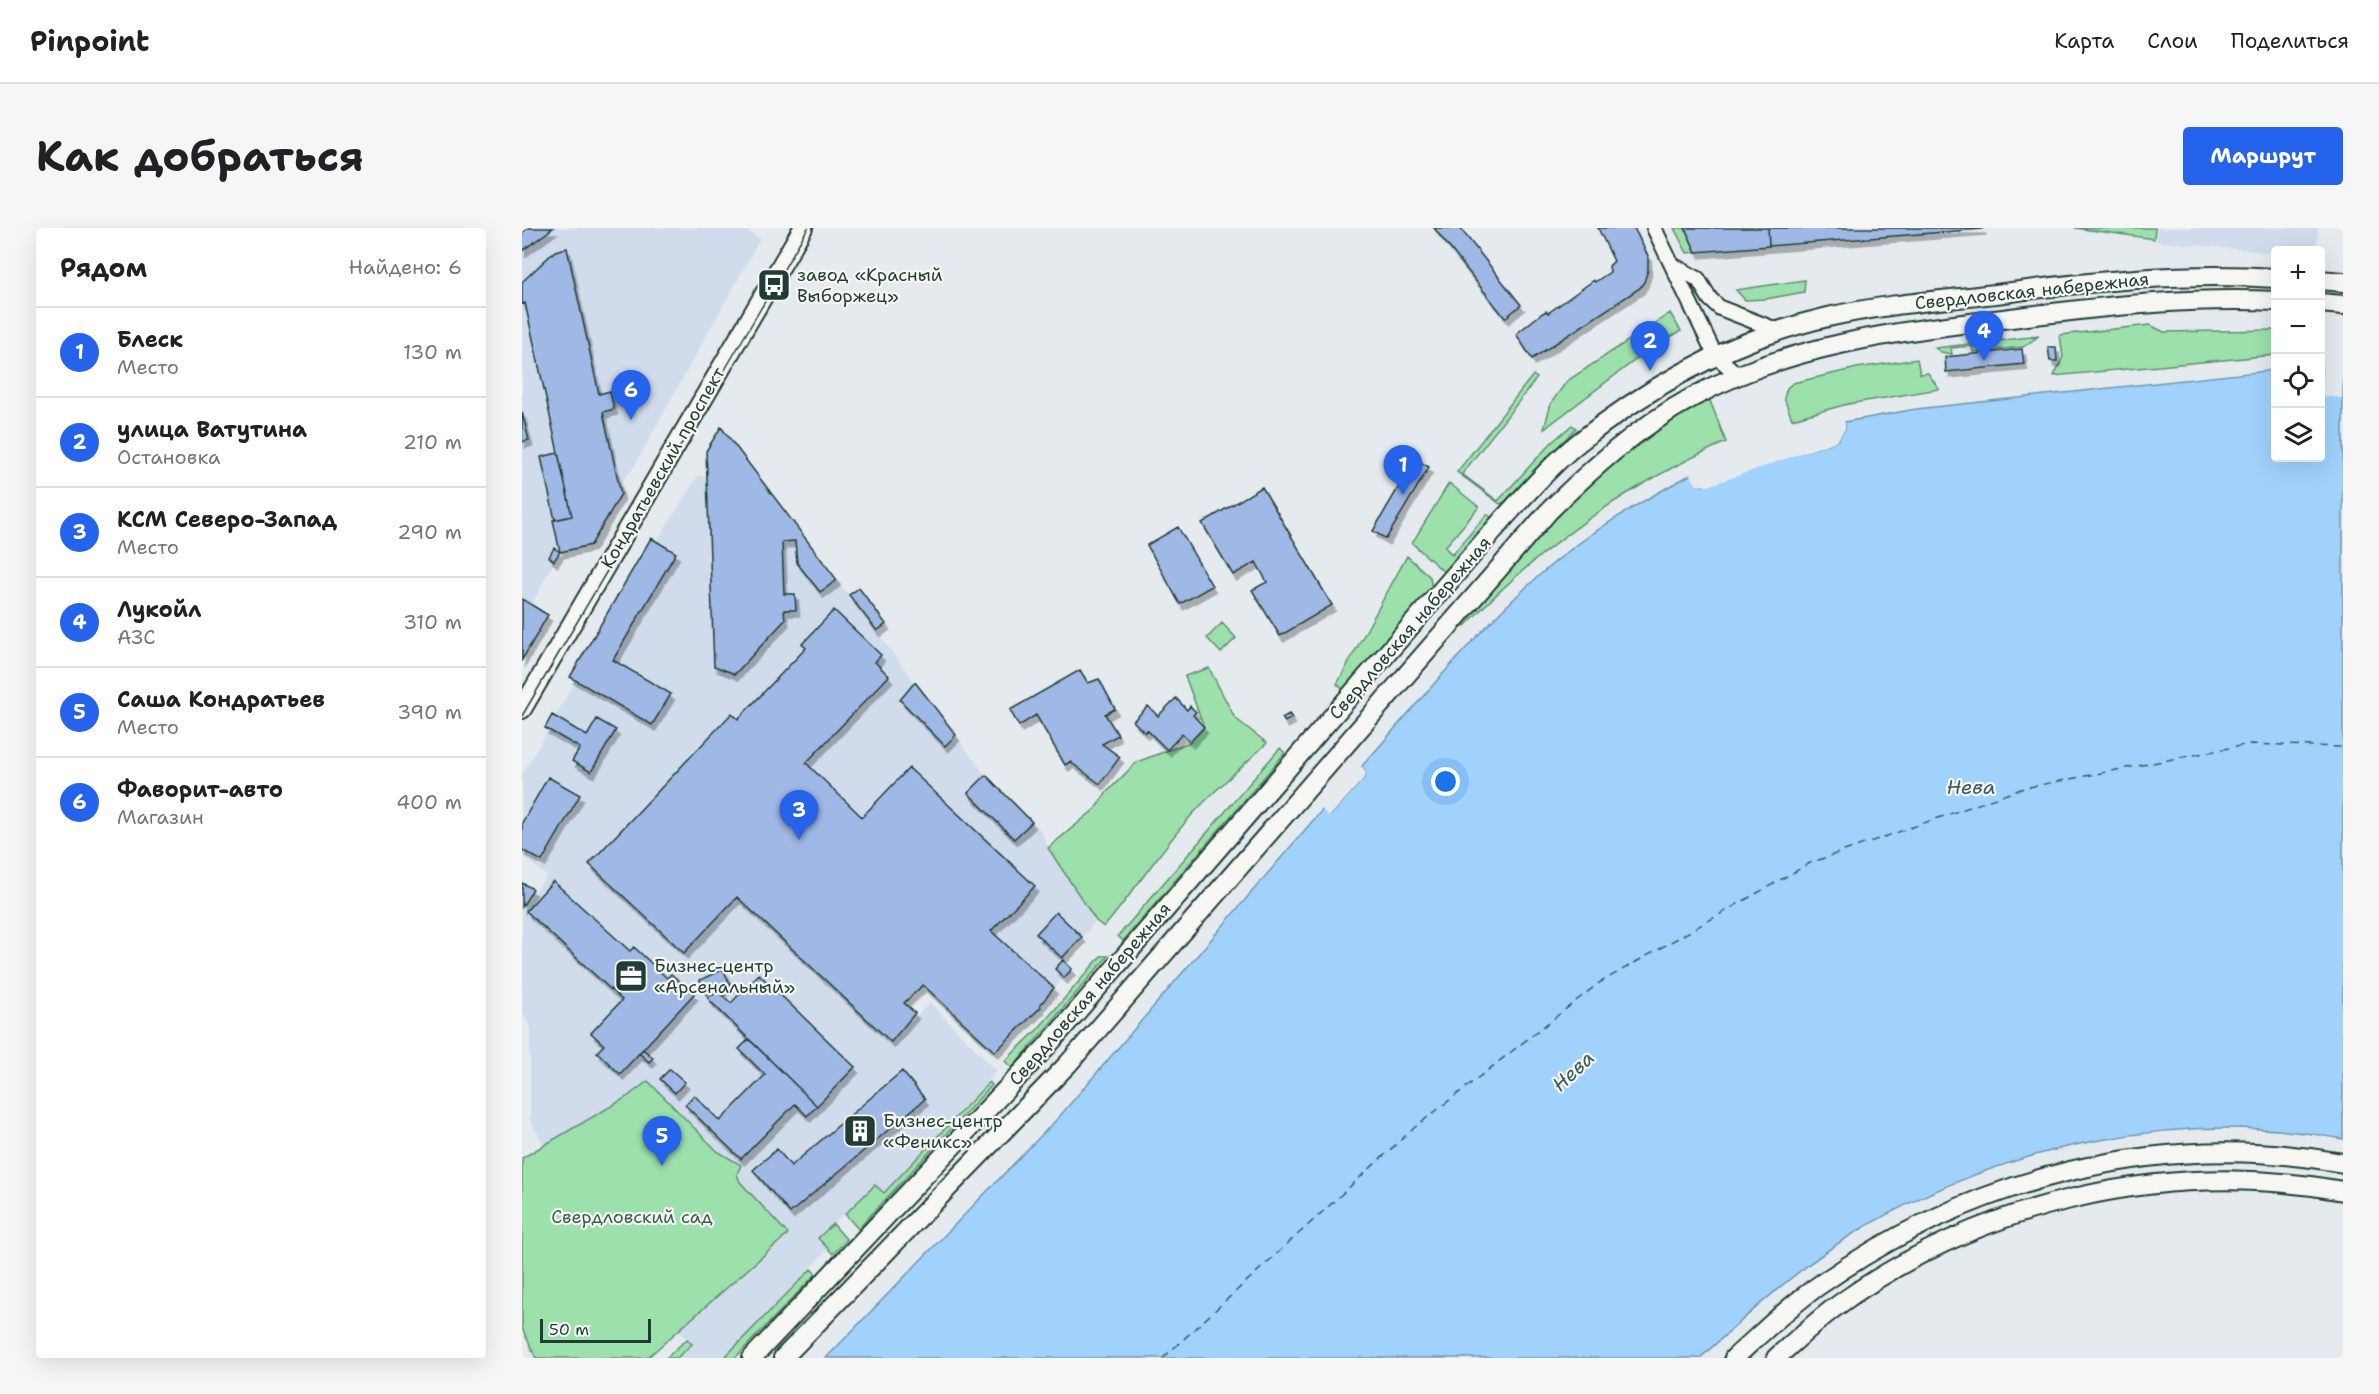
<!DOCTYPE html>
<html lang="ru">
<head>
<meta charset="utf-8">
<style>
  body { margin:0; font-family:"Shantell Sans",sans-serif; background:#f6f6f6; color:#202124 }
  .controls { position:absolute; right:18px; top:18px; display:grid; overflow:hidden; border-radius:6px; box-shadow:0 6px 24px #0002 }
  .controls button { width:54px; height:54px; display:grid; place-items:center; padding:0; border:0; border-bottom:2px solid #e0e0e0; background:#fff; color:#202124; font:30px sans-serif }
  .scale { position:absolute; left:18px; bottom:15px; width:111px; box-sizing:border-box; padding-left:6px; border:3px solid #1f3d34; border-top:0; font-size:16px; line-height:21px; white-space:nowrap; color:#1f3d34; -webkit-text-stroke:4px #f6f6f2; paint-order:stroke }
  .you { position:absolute; left:924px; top:554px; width:21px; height:21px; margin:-15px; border:4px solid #fff; border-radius:50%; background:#1a73e8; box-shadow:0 0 0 9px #1a73e833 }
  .badge { display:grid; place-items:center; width:39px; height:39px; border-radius:50%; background:#2563eb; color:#fff; font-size:20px; font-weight:700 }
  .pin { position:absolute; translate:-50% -50px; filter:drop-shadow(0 2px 3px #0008) }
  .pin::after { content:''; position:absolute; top:32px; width:21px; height:18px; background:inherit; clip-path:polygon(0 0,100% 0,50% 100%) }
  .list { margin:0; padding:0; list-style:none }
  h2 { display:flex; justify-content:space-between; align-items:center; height:78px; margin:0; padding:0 24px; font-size:26px }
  h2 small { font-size:20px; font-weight:400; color:#757577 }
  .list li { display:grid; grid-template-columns:39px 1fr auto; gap:18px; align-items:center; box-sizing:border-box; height:90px; padding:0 24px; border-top:2px solid #e0e0e0 }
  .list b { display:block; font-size:22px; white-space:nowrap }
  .list p { margin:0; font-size:20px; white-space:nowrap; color:#757577 }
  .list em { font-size:20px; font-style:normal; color:#757577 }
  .icon { flex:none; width:33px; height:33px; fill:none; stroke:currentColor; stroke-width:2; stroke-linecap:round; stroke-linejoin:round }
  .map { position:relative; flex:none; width:1821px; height:1130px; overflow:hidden; border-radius:6px }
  header { display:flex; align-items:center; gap:36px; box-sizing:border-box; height:84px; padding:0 30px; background:#fff; border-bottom:2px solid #e0e0e0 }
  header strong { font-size:28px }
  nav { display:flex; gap:33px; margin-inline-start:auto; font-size:21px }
  .intro { display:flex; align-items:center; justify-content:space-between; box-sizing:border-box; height:144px; padding:0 36px }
  h1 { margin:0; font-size:42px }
  .button { padding:15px 27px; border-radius:6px; background:#2563eb; color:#fff; font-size:21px; font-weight:700 }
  main { display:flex; gap:36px; padding:0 36px }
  aside { flex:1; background:#fff; border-radius:6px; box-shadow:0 6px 24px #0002 }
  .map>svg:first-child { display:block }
</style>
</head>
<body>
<header>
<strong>Pinpoint</strong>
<nav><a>Карта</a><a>Слои</a><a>Поделиться</a></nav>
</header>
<div class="intro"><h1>Как добраться</h1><a class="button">Маршрут</a></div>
<main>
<aside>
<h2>Рядом<small>Найдено: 6</small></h2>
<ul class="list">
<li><span class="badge">1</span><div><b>Блеск</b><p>Место</p></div><em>130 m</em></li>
<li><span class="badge">2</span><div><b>улица Ватутина</b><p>Остановка</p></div><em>210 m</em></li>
<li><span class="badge">3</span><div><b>КСМ Северо-Запад</b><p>Место</p></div><em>290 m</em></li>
<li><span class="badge">4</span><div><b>Лукойл</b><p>АЗС</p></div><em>310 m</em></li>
<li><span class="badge">5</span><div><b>Саша Кондратьев</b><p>Место</p></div><em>390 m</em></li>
<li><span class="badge">6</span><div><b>Фаворит-авто</b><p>Магазин</p></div><em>400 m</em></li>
</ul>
</aside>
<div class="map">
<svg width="1821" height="1130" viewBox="0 0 1821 1130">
  <defs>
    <filter id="shadow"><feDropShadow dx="3.5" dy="6" stdDeviation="0" flood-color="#0004"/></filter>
  </defs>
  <rect width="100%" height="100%" fill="#e5eaef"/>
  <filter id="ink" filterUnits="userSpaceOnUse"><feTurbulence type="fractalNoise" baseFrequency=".0167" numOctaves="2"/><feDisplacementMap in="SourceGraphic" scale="12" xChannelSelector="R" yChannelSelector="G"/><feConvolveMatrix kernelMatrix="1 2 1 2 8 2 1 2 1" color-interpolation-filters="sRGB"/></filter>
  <g filter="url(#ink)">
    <path fill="#d0dbec" d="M0,0h225l-1,2 14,9 -128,231 -13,14 2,10 -30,51 -31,7 -6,9 -22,44 16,10 -26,45z
      M1635,0h161l-1,22h-41l-1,3 -119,-12z
      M199,199l262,345 59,60 6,16 48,73 -33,39 9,9 -32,36 1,2 -46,45 -72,-67 -19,17 1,25 25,-24 67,68 -113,122 -10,-7 -56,52 10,11 -104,109h-47l15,-14 -13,-14 109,-96 -48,-52 -3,-8 4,-9 -24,-14 -69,-70 -21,16 -83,48 -14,-25v-92l-8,-16v-104l25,-32 -25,-21v-80l26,-45 -3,-2 7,-13 3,2 20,-36 -5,-4 81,-139 6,3 41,-65h8v-25z"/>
    <path fill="#9ce0ac" stroke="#5e8e70" stroke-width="1.5" d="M1152,0h11l11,24 -9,1z
      M1553,0h80l-1,11z
      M1283,52l-1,12 -38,7 -21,1 -9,-10z
      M1148,85l11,18 -26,15 -7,-11v-7z
      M1628,97l14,7 111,-2v25l-221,21 9,-19 -3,-22z
      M1517,108l-16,11 -50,5 -1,-6 -21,2 1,6 -11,-2 -6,-4z
      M1107,112l6,2 8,12 -99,75 7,-26 16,-22z
      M1395,131l3,15 8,-1 11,16 -91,15 -56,15 -8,-21 3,-10 6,-5 64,-15z
      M1011,147l4,3 -75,96 36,27 52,-57 22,-19 4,3 -71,74 -5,2 -43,-32z
      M1187,170l17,44c-99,43 -187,106 -261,184l-5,-4c42,-49 85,-100 133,-144 34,-32 75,-58 116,-80z
      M927,255l30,24 -34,40 7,8 35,-41 5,4 -47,55 -33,-30z
      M885,328l23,21 2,11 -88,102 -7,-6z
      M700,395l14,15 -15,15 -14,-15z
      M687,440l26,50 32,25c-26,25 -54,48 -77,74 -31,35 -56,75 -86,110l-8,-6 -48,-73 47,-39 12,-17 30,-30 53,-20 14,-15 -19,-51z
      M758,520l5,5 -162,188 -5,-5z
      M579,728h7l-96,112 -7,-7 33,-32z
      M126,853l69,70 24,14 -4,9 3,8 48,52 -141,124h-111l-14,-30v-170l105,-61z
      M467,854l3,3 -134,144 -13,-15 30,-29 9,8z
      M311,996l14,16 -14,14 -15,-16z
      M289,1041l5,5 -81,84h-11z
      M165,1111l5,5 -15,14h-11z"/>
    <path fill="#a0d2fd" stroke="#6c96ad" stroke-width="1.5" d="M1799,139l22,2v770c-161,-31 -335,6 -477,87 -61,35 -114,85 -166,132h-874l233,-241 263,-307 8,6 35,-39 1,-4 -4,-7c58,-65 114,-135 180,-193 44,-39 96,-70 148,-98l12,11 135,-45 8,-12v-7l71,-13 359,-39 1,88h44z"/>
    <path fill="#e5eaef" d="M1801,137l20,1 -1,32 -21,-2z
      M1320,194h3v7l-8,12 -129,45 -11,-1 -7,-10 2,-2 7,9 8,1 128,-45 6,-5z
      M840,538l4,7 -1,4 -36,40 -7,-7 2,-2 5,4 16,-17 17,-20z"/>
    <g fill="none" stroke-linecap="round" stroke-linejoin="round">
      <path stroke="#395b5c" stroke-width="1.5" stroke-dasharray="8 6" stroke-linecap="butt" d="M641,1130l251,-230 185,-145 211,-120 214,-75 226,-44 93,3"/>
    </g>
    <path fill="#9fb8e5" stroke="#1f3d34" stroke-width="1.5" filter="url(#shadow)" d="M6,0h25l-31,23v-18z
      M912,0h26l61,77 -16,13z
      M1076,0h36l14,28v14l-4,12 -4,6 -108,71 -16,-25 25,-20 5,-3 2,2 46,-33 1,2 15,-10 -1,-6 5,-5z
      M1163,0h83l1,18 -73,6z
      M1246,0h214v1l-213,17z
      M45,20l32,146 11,-3 4,18 -11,3 18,82 -30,51 -31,7 -7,-32 19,-4 -47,-213 -3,1v-22l33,-31z
      M1526,119h8l1,14h-7z
      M1500,121l2,15 -78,8 -1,-15z
      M0,184l7,28 -7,2z
      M199,199l116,153 -17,12 -23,-29 -2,-22 -13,1 2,52h11l1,16h-12l1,10 -50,54 -21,-8 -8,-215z
      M36,225l14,63 -17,4 -14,-63z
      M893,231l14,8 -43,72 -13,-8z
      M740,259l70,118 -52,31 -28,-46 15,-8 -11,-20 -23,13 -31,-52z
      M656,299l34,59 -32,18 -33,-59z
      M129,310l25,15 -63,107 58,34 -19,31 -82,-48z
      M32,320l6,4 -6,9 -5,-4z
      M337,360l27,36 -9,7 -28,-36z
      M0,371l26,16 -26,45z
      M312,382l47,45 -6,7 14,14 -83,87 56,54 47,-49 126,118 -44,45 63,57 -14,17 1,2 -46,45 -72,-67 -19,18 11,10 -24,29 -154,-145 -53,56 -95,-89 143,-151 6,6 68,-71 -4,-4z
      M558,442l8,13 11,-4 16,30 -10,5 13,21 -16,9 18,13 -20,27 -30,-22 -5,3 -29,-50 -17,11 -9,-16z
      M393,454l41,53 -11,11 -45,-46z
      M654,470l11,12 3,-4 6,6 -3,3 11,12 -14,15 -8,-8 -15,16 -20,-20 -2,3 -12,-12 15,-15 10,10z
      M767,486l3,4 -7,4 -3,-4z
      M30,487l35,21 10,-17 19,11 -25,42 -19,-11 8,-13 -35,-20z
      M464,547l46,47 -18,17 -46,-46z
      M26,549l32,18 -38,66 -20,-11v-27z
      M31,653l77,70 4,-4 33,31 4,-4 23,20 -74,80 -23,-22 7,-7 -13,-12 31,-33 -96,-89z
      M0,655l11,6 -11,18z
      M534,684l26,25 -20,21 -26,-24z
      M541,732l9,9 -8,9 -9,-9z
      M201,741l8,17 -23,11 -8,-17z
      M237,746l96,93 -38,39 -107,-105 -2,-4 11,-5 12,11z
      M227,811l68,67 -10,10 -12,-12 -54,55 -56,-54 9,-10 26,26 45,-46 -26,-26z
      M121,821l10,9 -4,4 -10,-9z
      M148,841l15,13 -10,11 -15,-14z
      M380,843l23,28 -135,114 -37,-43 24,-21 14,17z"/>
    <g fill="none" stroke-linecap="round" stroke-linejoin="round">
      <defs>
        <path id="minor" d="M1132,0l61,127 23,20
          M1150,37l26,14 12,20 10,9 59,23"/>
        <path id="major" d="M1798,52l23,2
          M1798,75l23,2
          M0,481l281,-481
          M230,1130l296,-313 457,-528c23,-25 47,-53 73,-74 74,-59 158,-105 250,-126 57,-13 117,-17 176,-24 90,-12 180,-21 272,-15
          M261,1130l285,-294 480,-552c44,-44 90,-85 145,-115 102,-56 220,-67 334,-81 83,-10 165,-19 249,-15
          M1212,1130c28,-25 56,-53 87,-74 152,-106 338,-155 522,-121
          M1254,1130c19,-17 38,-35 58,-50 145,-107 333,-149 509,-117"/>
      </defs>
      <use href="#minor" stroke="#1f3d34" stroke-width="18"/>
      <use href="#major" stroke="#1f3d34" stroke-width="22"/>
      <use href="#minor" stroke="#f6f6f2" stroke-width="14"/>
      <use href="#major" stroke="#f6f6f2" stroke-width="18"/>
      <path stroke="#1f3d34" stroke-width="1.5" d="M0,488l286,-488"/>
    </g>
  </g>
  <defs>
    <symbol id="bus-square" viewBox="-11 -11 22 22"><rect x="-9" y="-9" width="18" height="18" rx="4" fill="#1f3d34" stroke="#f6f6f2"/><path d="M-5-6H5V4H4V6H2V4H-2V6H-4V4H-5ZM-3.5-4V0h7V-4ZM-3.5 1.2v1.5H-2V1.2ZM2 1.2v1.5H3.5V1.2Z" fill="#fff"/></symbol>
    <symbol id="office-square" viewBox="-11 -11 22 22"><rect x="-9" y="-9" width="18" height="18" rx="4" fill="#1f3d34" stroke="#f6f6f2"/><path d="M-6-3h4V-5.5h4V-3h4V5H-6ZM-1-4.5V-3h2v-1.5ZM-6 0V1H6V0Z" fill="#fff"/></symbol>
    <symbol id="building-square" viewBox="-11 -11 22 22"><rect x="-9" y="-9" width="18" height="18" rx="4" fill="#1f3d34" stroke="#f6f6f2"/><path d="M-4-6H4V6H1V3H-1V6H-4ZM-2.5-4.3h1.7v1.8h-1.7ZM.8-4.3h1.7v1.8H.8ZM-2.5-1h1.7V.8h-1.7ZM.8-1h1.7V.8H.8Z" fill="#fff"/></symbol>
  </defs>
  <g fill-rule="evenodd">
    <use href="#bus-square" x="233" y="38" width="38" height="38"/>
    <use href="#office-square" x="90" y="729" width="38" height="38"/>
    <use href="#building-square" x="319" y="884" width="38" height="38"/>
  </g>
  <g text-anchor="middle" stroke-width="4.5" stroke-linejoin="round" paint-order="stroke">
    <g font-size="18" fill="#1f3d34" stroke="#f6f6f2" text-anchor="start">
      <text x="275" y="53">завод «Красный<tspan x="275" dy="21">Выборжец»</tspan></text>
      <text x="132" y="744">Бизнес-центр<tspan x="132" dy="21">«Арсенальный»</tspan></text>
      <text x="361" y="899">Бизнес-центр<tspan x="361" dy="21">«Феникс»</tspan></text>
    </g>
    <g font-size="18" fill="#1f3d34" stroke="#f6f6f2">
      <text transform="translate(1510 63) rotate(-6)" y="6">Свердловская набережная</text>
      <text transform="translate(141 240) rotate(-60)" y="6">Кондратьевский проспект</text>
      <text transform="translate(888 400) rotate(-49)" y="6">Свердловская набережная</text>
      <text transform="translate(568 766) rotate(-49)" y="6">Свердловская набережная</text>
    </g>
    <g font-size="18" fill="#385e4c" stroke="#f6f6f2">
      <text x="110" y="995">Свердловский сад</text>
    </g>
    <g font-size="20" font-style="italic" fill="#395b5c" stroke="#f6f6f2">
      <text x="1449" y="566">Нева</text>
      <text transform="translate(1051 843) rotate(-43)" y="7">Нева</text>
    </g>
  </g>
</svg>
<div class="controls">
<button>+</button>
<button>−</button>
<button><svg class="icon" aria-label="locate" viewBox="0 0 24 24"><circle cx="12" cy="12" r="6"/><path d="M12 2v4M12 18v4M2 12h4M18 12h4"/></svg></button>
<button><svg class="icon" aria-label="layers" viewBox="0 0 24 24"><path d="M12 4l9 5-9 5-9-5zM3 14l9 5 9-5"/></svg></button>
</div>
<div class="scale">50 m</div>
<div class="you"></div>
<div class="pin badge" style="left:881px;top:267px">1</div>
<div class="pin badge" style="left:1128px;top:143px">2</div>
<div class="pin badge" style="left:277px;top:612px">3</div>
<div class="pin badge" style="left:1462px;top:133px">4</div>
<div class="pin badge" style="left:140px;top:938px">5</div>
<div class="pin badge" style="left:109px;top:192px">6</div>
</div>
</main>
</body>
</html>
